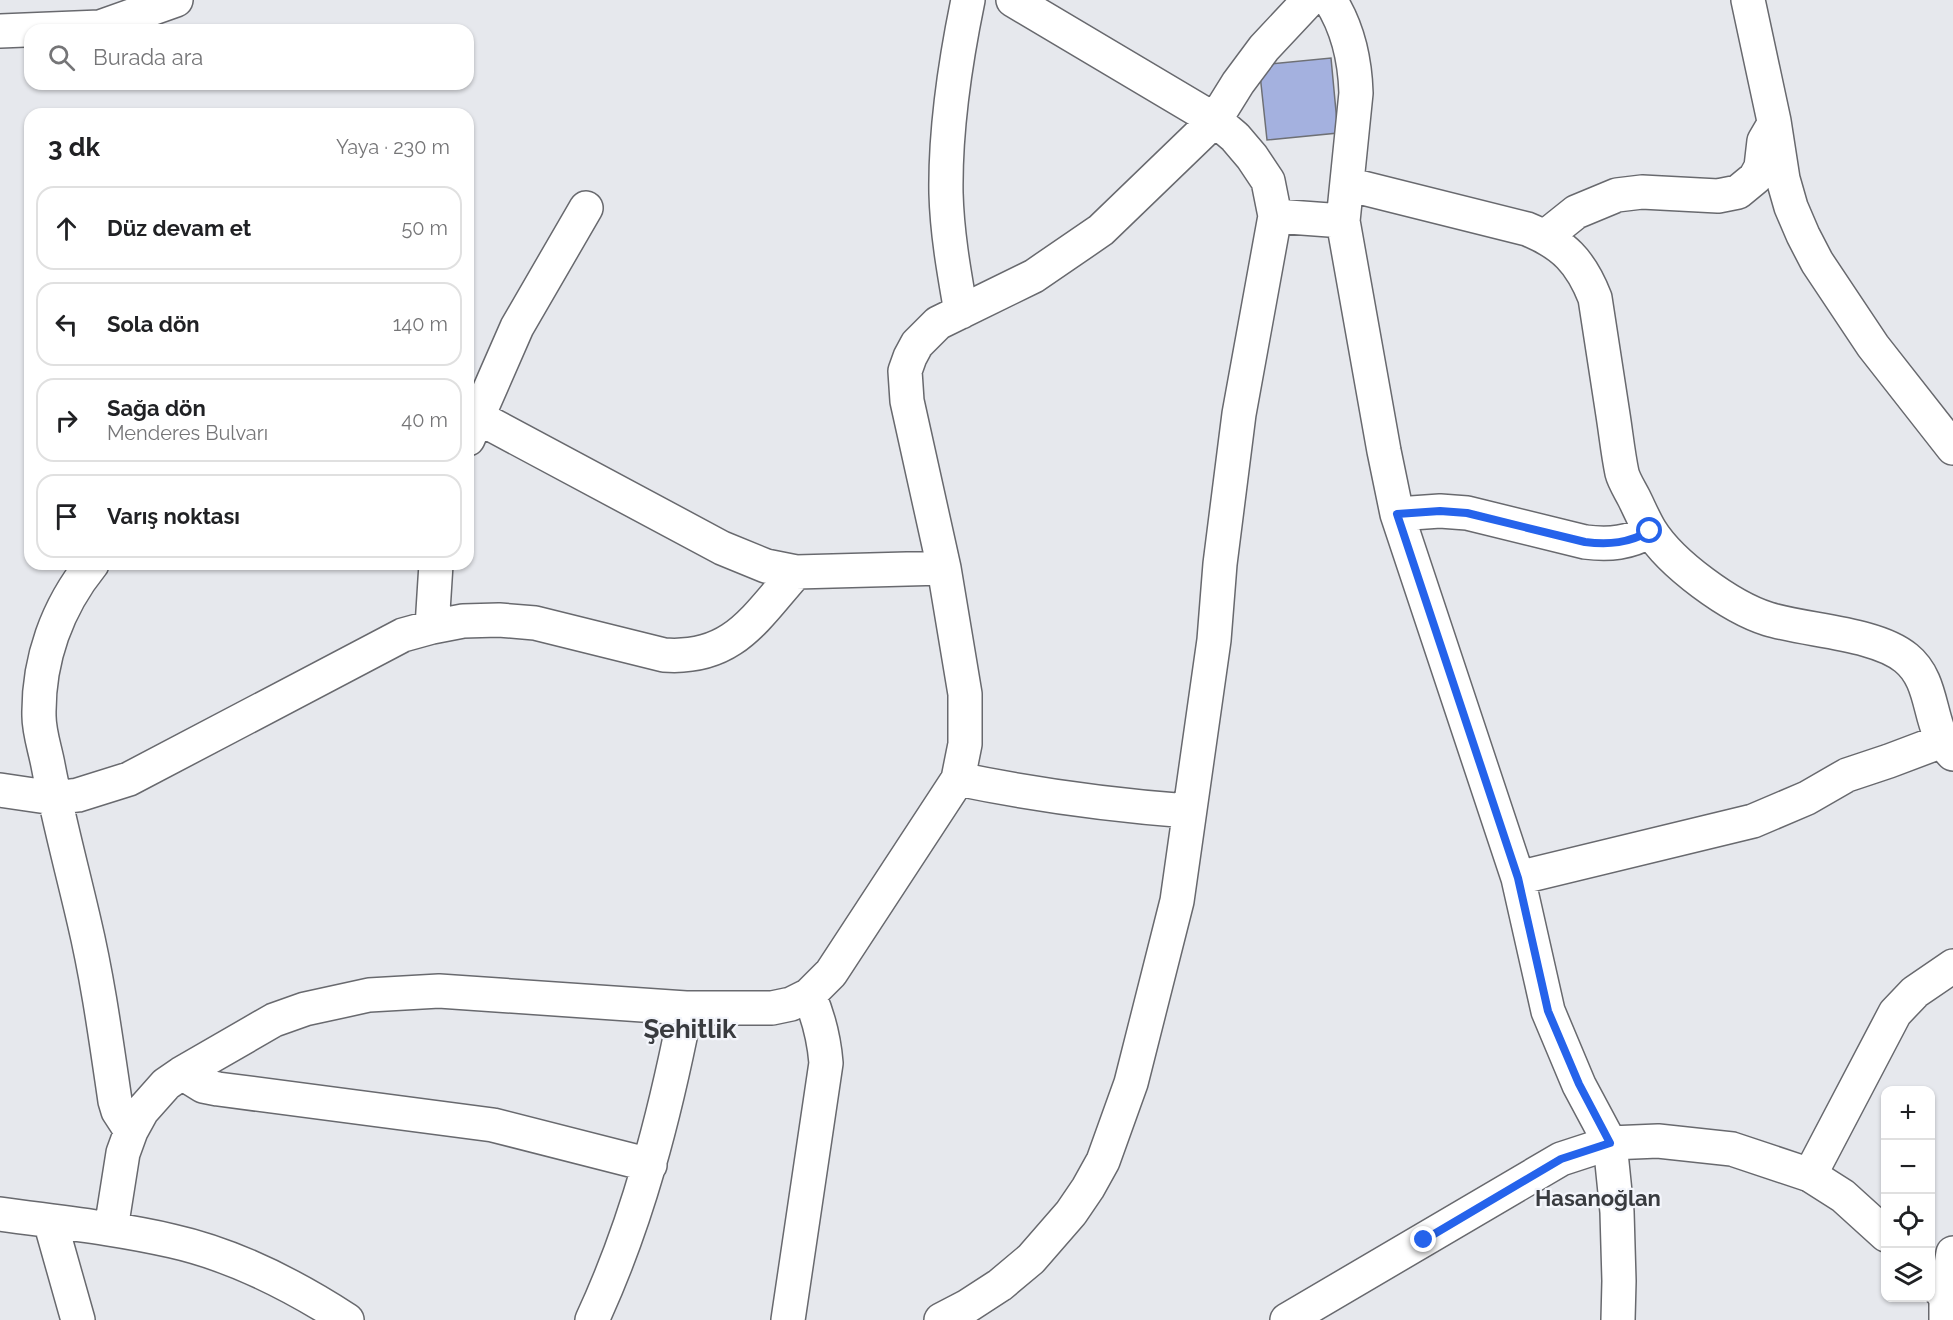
<!DOCTYPE html>
<html lang="tr">
<head>
<meta charset="utf-8">
<style>
  body { margin:0; font-family:Raleway,sans-serif; background:#f6f6f6; color:#202124 }
  .controls { position:absolute; right:18px; bottom:18px; display:grid; overflow:hidden; border-radius:12px; box-shadow:0 2px 4px #0004 }
  .controls button { width:54px; height:54px; display:grid; place-items:center; padding:0; border:0; border-bottom:2px solid #e0e0e0; background:#fff; color:#202124; font:30px sans-serif }
  .stop { position:absolute; width:18px; height:18px; margin:-14px; border:4px solid #2563eb; border-radius:50%; background:#fff }
  .stop.end { background:#2563eb; border-color:#fff; box-shadow:0 2px 6px #0008 }
  .list { margin:0; padding:0; list-style:none }
  h2 { display:flex; justify-content:space-between; align-items:center; height:78px; margin:0; padding:0 24px; font-size:26px }
  h2 small { font-size:20px; font-weight:400; color:#757577 }
  .list li { display:grid; grid-template-columns:39px 1fr auto; gap:18px; align-items:center; box-sizing:border-box; height:84px; margin:0 12px 12px; padding:0 12px; border:2px solid #e0e0e0; border-radius:18px }
  .list b { display:block; font-size:22px; white-space:nowrap }
  .list p { margin:0; font-size:20px; white-space:nowrap; color:#757577 }
  .list em { font-size:20px; font-style:normal; color:#757577 }
  .icon { flex:none; width:33px; height:33px; fill:none; stroke:currentColor; stroke-width:2; stroke-linecap:round; stroke-linejoin:round }
  .map { position:relative; flex:none; width:1953px; height:1320px; overflow:hidden }
  .search { position:absolute; background:#fff; box-shadow:0 2px 4px #0004; left:24px; top:24px; width:450px; height:66px; display:flex; align-items:center; gap:15px; box-sizing:border-box; padding:0 21px; border-radius:18px; color:#757577; font-size:22px }
  .panel { position:absolute; background:#fff; box-shadow:0 2px 4px #0004; left:24px; top:108px; width:450px; height:462px; border-radius:18px }
  .map>svg:first-child { display:block }
</style>
</head>
<body>
<div class="map">
<svg width="1953" height="1320" viewBox="0 0 1953 1320">
  <rect width="100%" height="100%" fill="#e6e8ed"/>
  <path fill="#a4b1df" stroke="#6e7075" stroke-width="1.5" d="M1331,58l7,75 -71,7 -8,-75z"/>
  <g fill="none" stroke-linecap="round" stroke-linejoin="round">
    <defs>
      <path id="minor" d="M1330,0c18,28 25,60 26,93l-13,128 41,230 13,63 121,364 30,133 31,74 31,58 7,69 2,69 -1,39
        M1748,0l26,121 9,58 8,28 12,28 14,27 56,84 80,102
        M0,31l100,-4 76,-27
        M1347,184l180,45c37,15 54,33 68,69 6,39 12,78 18,117 3,19 5,39 9,58 2,8 8,17 12,25 5,10 10,22 16,32 21,34 80,77 118,89 39,12 108,14 138,39 31,25 20,70 47,96
        M1275,216l68,5
        M1546,236l30,-24 41,-17 25,-3 76,4 20,-4 17,-14 6,-11 3,-26 7,-12
        M961,312c-7,-40 -14,-79 -15,-119 -1,-65 9,-130 22,-193
        M468,412l254,136 44,18 30,6 148,-4
        M468,439l49,-112 69,-119
        M1397,514l43,-3 27,2 118,29c25,3 44,1 65,-11
        M92,564c-35,43 -54,96 -53,152 0,16 6,33 9,49 10,53 24,104 36,156 14,59 22,119 31,180l3,10 13,20
        M432,627l4,-63
        M958,779c77,16 152,26 230,32
        M0,790l54,8 24,-3 51,-16 274,-144 29,-8 31,-6 36,-1 36,3 129,32c69,5 91,-37 132,-83
        M1518,878l235,-57 54,-23 40,-23 42,-14 53,-20
        M182,1073l21,13 15,3 275,36 157,40
        M1810,1175l85,-162 20,-21 38,-26
        M0,1214c57,8 116,14 172,27 63,14 121,44 175,79
        M50,1221l28,99
        M111,1229l12,-76 8,-22 11,-20 24,-27 16,-11 92,-53 31,-11 64,-14 70,-4 247,17h86l19,-4 18,-9 22,-22 127,-194 7,-35v-50l-21,-126 -37,-167 -2,-30 5,-14 7,-13 21,-21 96,-47 67,-46 114,-110 23,-37 26,-35 45,-48
        M592,1320c46,-99 73,-205 94,-312
        M788,1320l38,-257c-2,-25 -7,-45 -17,-68
        M941,1320l25,-13 34,-22 31,-26 40,-46 17,-25 15,-27 28,-78 46,-182 37,-261 6,-76 19,-150 36,-198 -7,-35 -16,-24 -17,-20 -20,-17 -202,-120
        M1946,1320v-24l7,-43"/>
      <path id="major" d="M1930,1280l16,16
        M1287,1320l274,-161 49,-16 48,-2 74,8 78,26 33,21 43,39"/>
    </defs>
    <use href="#minor" stroke="#68696e" stroke-width="36"/>
    <use href="#major" stroke="#68696e" stroke-width="36"/>
    <use href="#minor" stroke="#fff" stroke-width="33"/>
    <use href="#major" stroke="#fff" stroke-width="33"/>
  </g>
  <g fill="none" stroke-linecap="round" stroke-linejoin="round">
    <path stroke="#2563eb" stroke-width="8" d="M1424,1240l137,-81 49,-16 -31,-59 -31,-73 -30,-133 -121,-364 43,-3 27,2 118,29c24,3 44,1 65,-11"/>
  </g>
  <g text-anchor="middle" stroke-width="4.5" stroke-linejoin="round" paint-order="stroke">
    <g font-size="22" font-weight="bold" fill="#393b3f" stroke="#f3f5fb">
      <text x="1598" y="1206">Hasanoğlan</text>
    </g>
    <g font-size="26" font-weight="bold" fill="#393b3f" stroke="#f3f5fb">
      <text x="690" y="1038">Şehitlik</text>
    </g>
  </g>
</svg>
<div class="controls">
<button>+</button>
<button>−</button>
<button><svg class="icon" aria-label="locate" viewBox="0 0 24 24"><circle cx="12" cy="12" r="6"/><path d="M12 2v4M12 18v4M2 12h4M18 12h4"/></svg></button>
<button><svg class="icon" aria-label="layers" viewBox="0 0 24 24"><path d="M12 4l9 5-9 5-9-5zM3 14l9 5 9-5"/></svg></button>
</div>
<div class="stop" style="left:1650px;top:531px"></div>
<div class="stop end" style="left:1424px;top:1240px"></div>
<div class="search"><svg class="icon" aria-label="search" viewBox="0 0 24 24"><circle cx="10" cy="10" r="6"/><path d="M15 15l6 6"/></svg>Burada ara</div>
<section class="panel">
<h2>3 dk<small>Yaya · 230 m</small></h2>
<ul class="list">
<li><svg class="icon" aria-label="ahead" viewBox="0 0 24 24"><path d="M12 20V5M6 11l6-6 6 6"/></svg><div><b>Düz devam et</b></div><em>50 m</em></li>
<li><svg class="icon" aria-label="left" viewBox="0 0 24 24"><path d="M17 20v-9H6M10 6l-5 5 5 5"/></svg><div><b>Sola dön</b></div><em>140 m</em></li>
<li><svg class="icon" aria-label="right" viewBox="0 0 24 24"><path d="M7 20v-9h11M14 6l5 5-5 5"/></svg><div><b>Sağa dön</b><p>Menderes Bulvarı</p></div><em>40 m</em></li>
<li><svg class="icon" aria-label="arrive" viewBox="0 0 24 24"><path d="M6 21V4h12l-3 4 3 4H6"/></svg><div><b>Varış noktası</b></div></li>
</ul>
</section>
</div>
</body>
</html>
